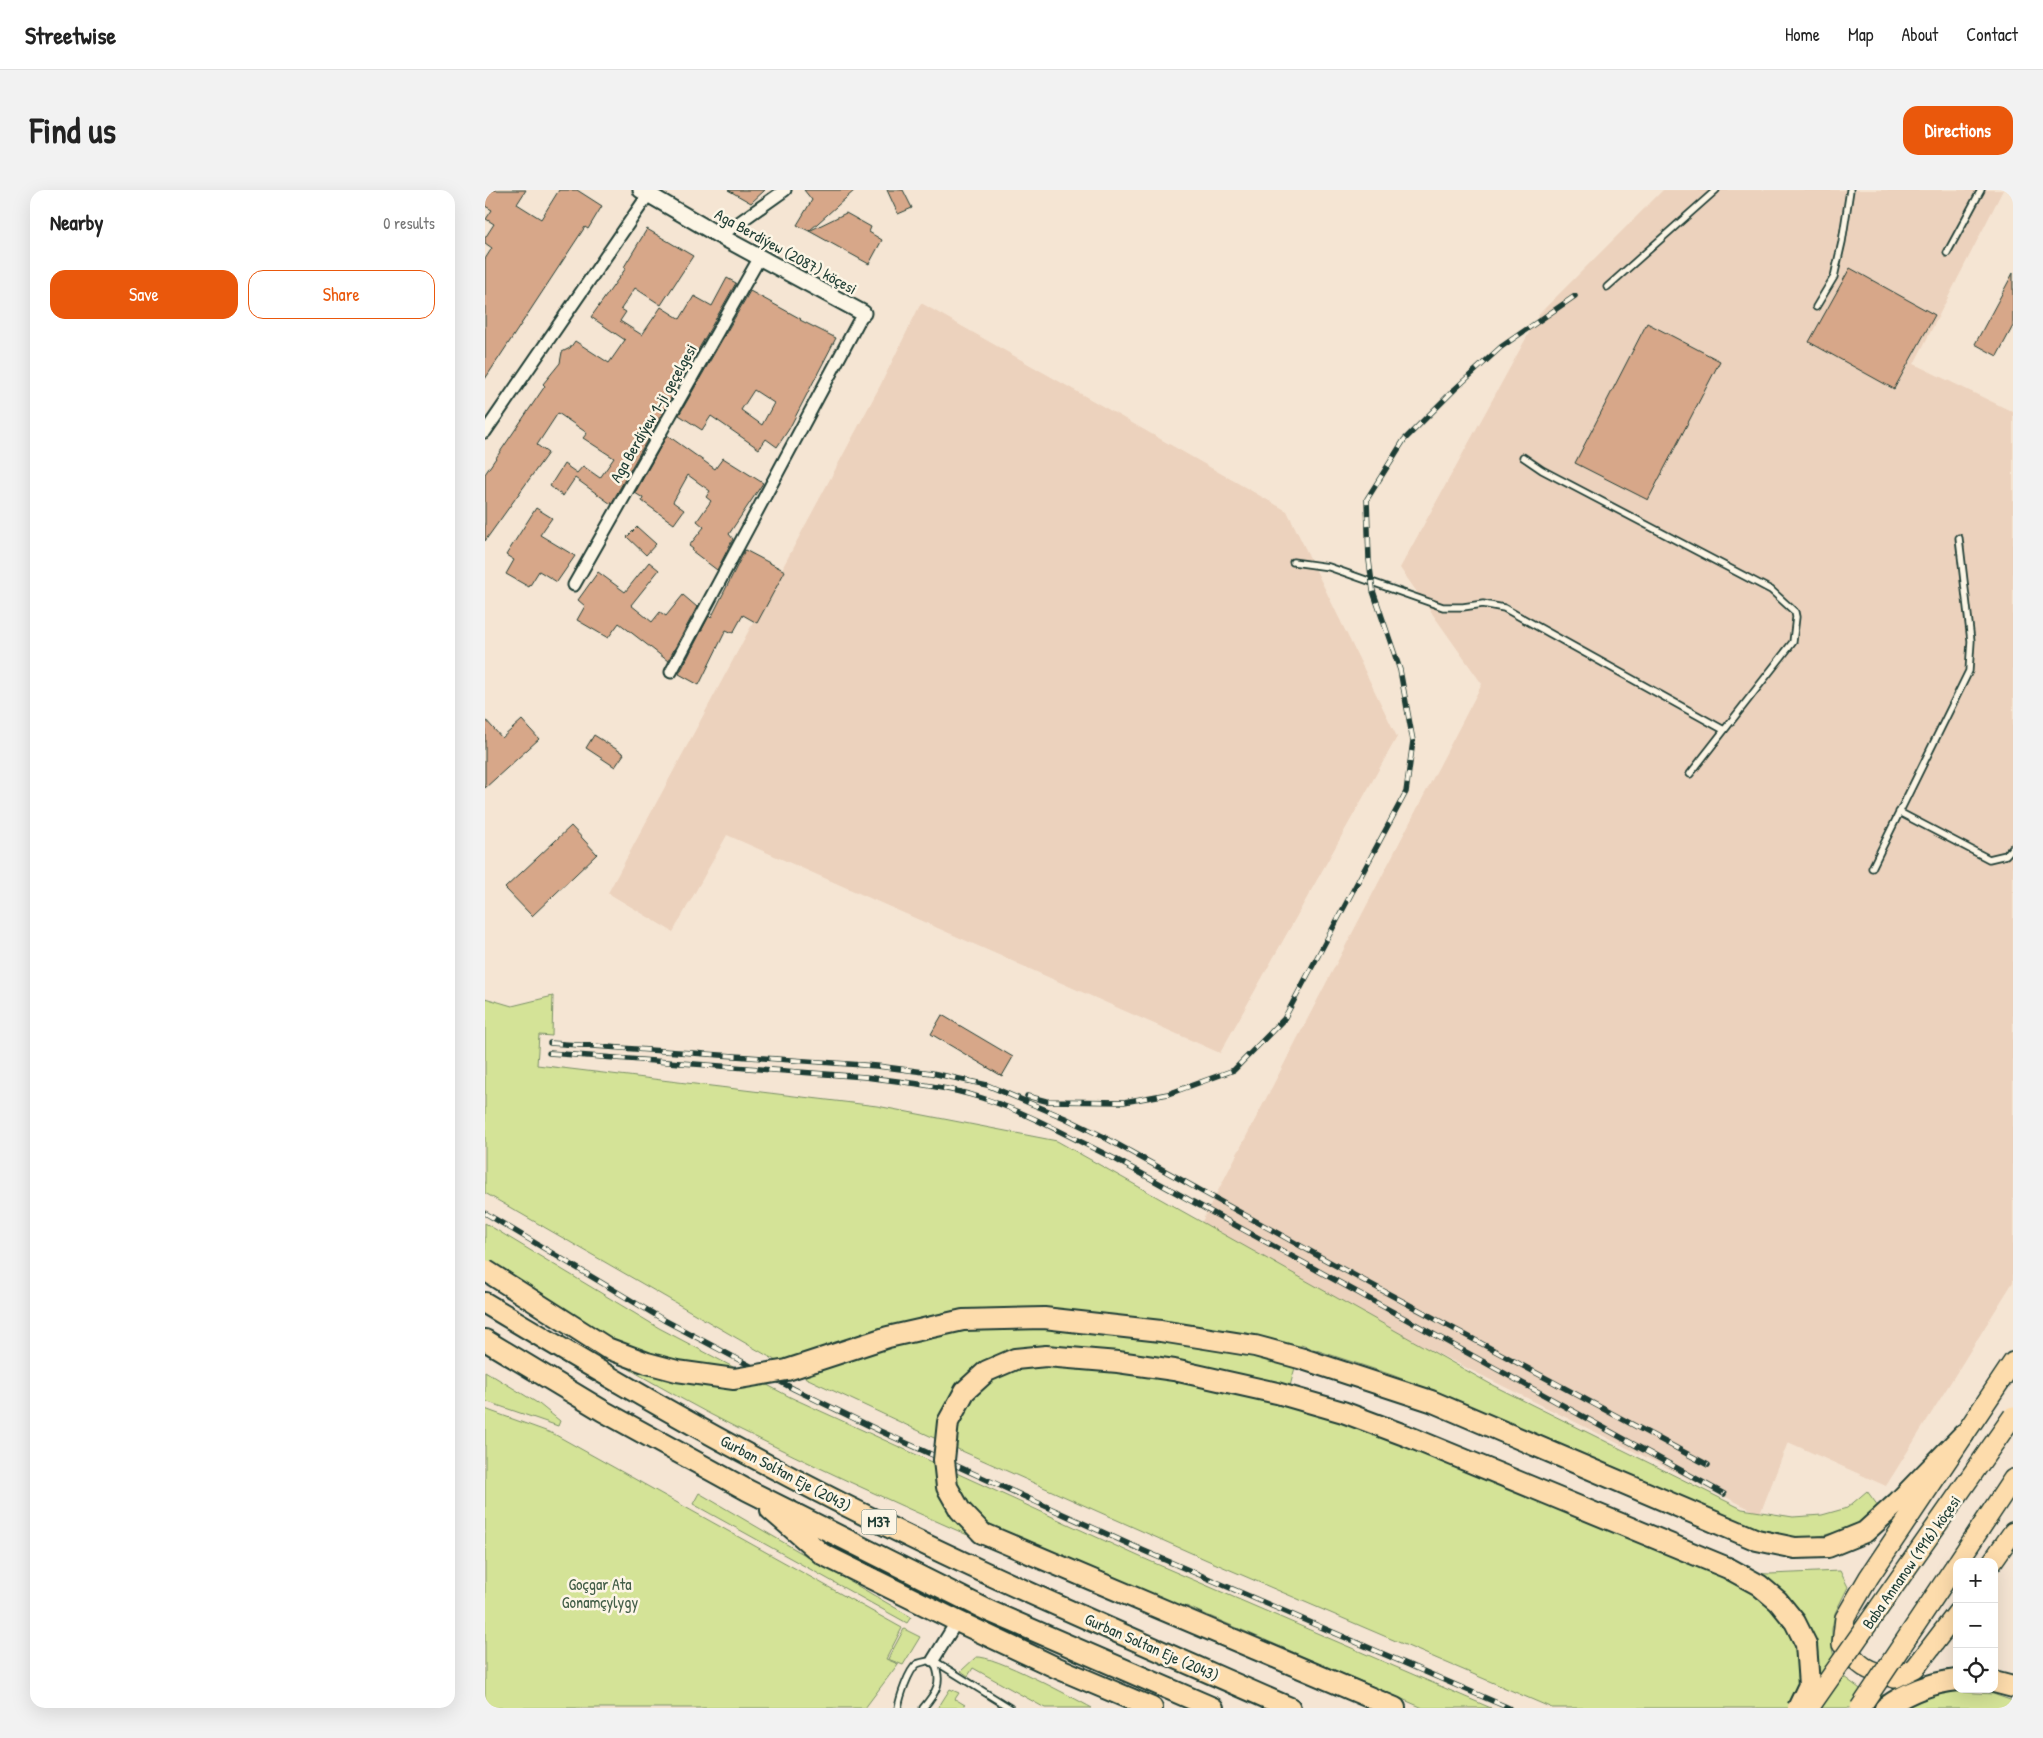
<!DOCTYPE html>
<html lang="en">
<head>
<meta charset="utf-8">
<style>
  body { margin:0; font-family:"Patrick Hand",sans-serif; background:#f2f2f2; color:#222 }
  .controls { position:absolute; right:15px; bottom:15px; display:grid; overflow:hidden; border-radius:10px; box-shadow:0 5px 20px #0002 }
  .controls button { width:45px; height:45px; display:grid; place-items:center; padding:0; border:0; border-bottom:1px solid #e0e0e0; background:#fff; color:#222; font:25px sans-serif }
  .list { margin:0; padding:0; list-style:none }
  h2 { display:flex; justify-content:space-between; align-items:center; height:65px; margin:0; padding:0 20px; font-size:21px }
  h2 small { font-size:16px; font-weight:400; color:#767676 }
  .actions { display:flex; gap:10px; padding:15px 20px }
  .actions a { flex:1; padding:11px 0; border:1px solid #ea580c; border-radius:15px; text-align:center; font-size:18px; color:#ea580c }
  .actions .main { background:#ea580c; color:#fff }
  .icon { flex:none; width:28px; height:28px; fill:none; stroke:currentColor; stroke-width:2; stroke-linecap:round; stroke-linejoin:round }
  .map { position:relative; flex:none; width:1528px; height:1518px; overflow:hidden; border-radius:15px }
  header { display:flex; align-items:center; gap:30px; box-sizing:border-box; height:70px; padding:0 25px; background:#fff; border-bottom:1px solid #e0e0e0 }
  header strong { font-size:24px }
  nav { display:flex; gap:28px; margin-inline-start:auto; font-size:18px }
  .intro { display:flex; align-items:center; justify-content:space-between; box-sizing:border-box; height:120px; padding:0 30px }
  h1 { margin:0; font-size:35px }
  .button { padding:12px 22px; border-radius:15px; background:#ea580c; color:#fff; font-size:18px; font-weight:700 }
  main { display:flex; gap:30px; padding:0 30px }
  aside { flex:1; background:#fff; border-radius:15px; box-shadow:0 5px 20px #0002 }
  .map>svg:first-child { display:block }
</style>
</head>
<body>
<header>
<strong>Streetwise</strong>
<nav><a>Home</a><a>Map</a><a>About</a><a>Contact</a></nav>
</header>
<div class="intro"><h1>Find us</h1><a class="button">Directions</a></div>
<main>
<aside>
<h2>Nearby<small>0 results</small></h2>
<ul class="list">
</ul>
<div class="actions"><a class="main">Save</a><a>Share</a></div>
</aside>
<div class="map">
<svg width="1528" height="1518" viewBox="0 0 1528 1518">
  <rect width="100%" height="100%" fill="#f5e5d3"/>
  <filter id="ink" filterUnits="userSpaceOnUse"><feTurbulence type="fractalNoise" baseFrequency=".02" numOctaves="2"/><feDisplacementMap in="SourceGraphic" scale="10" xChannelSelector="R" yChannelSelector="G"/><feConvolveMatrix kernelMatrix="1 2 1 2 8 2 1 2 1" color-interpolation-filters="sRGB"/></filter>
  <g filter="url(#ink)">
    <path fill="#ecd2bd" d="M1178,0h340l-89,174 99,48v870l-127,204 -98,-44 -28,72 -564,-281 286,-549 -82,-116 140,-255z
      M436,113l366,208 110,226 -177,316 -493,-218 -54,97 -65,-39 272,-507z"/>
    <path fill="#d4e397" stroke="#7a9066" d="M68,806l-1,40 -13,-1 -2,30 340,41 180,35 437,245 248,123 51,8 29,-2 25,-7 20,-17 14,19c-31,20 -65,33 -102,26 -13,-3 -25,-8 -37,-13l-293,-126 -57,-22 -91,-30 -15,56 54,17 383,154 47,2 70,-3 8,16 -13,26 -3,16v19l2,9 10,20 19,14 31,6 49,-6 50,3 20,7v7h-461l-345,-148 -245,-109 -156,-73 -321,-185v-195l27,8z
      M0,1033l174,105 131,69 348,159 353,152h-68l-237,-102 -9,21c-146,-65 -293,-126 -436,-197 -88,-44 -172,-97 -256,-148z
      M0,1181l54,33 21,17 -2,5 -73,-25z
      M0,1219l69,25 348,194 -16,31 12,5 -33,44h-380z
      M214,1303l212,124 -4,6 -214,-119z
      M419,1439l16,8 -17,28 -15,-6z
      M491,1467c18,-2 96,40 116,51h-47l-72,-40 -5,8 -7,-5z
      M465,1499l9,4 -4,6 10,6 -2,3h-25z"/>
    <path fill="#d7a789" stroke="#1f3d34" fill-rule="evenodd" d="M0,0h41l-9,14 24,15 18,-29h18l25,16 -14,23 -3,-2 -100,152v-120l7,-11 -7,-5v-5l9,-14 -8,-5 6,-9 -7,-4z
      M243,0h37l-14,13z
      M319,0h51l-46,41 -12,-6 15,-25z
      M402,0h16l9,18 -14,6z
      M361,23l25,14 -2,5 13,8 -13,24 -60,-33z
      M162,39l46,27 -32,49 -26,-17 -14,21 5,3 -6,9 22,14 19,-28 19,12 14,-23 18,10 15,-28 9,5 -125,221 -36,-26 -12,18 -13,-10 14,-22 13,9 6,-7 17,12 14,-20 -31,-20 4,-5 -29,-20 -21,32 11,8 -63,88v-67l60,-88 -2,-2 17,-21 2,-11 8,-4 5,-7 34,22 16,-23 -34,-23 35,-49 -2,-1z
      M1365,78l85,47 -41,74 -85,-47z
      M1528,83v53l-16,30 -22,-12z
      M265,101l51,28 -1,1 36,18 -47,91 -12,18 -11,-8 -7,10 -48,-33 -9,14 -23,-15zM269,200l20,13 -12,22 -21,-15z
      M1162,133l73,38 -72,139 -73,-37z
      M182,245l48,34 8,-11 40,25 -34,51 4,5 -16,31 -25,-19 1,-2 -4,-3 15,-19 -7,-6 14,-20 -5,-4 4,-6 -22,-16 -15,27 11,8 -10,14 -32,-23 1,-3 -8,-5z
      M51,318l16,10 -12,17 35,21 -18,26 -18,-11 -10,16 -23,-13 8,-14 -8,-5z
      M152,337l19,17 -10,11 -19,-18z
      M260,360l40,21 -28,52 -14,-8 -10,18 -7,-3 -27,55 -20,-11 30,-58 2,2z
      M164,372l10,8 -28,35 21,17 8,-10 6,4 17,-21 14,12 -29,54 -49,-38 -11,15 -31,-18 8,-14 -7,-6 20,-28 27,20z
      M0,529l17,19 20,-18 17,19 -54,49z
      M109,545l30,19 -9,13 -29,-19z
      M86,636l26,28 -65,62 -27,-28z
      M457,825l71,42 -11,19 -71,-42z"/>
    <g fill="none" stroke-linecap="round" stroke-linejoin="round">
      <defs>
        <path id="service" d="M1462,63l34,-63
          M1122,97l109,-97
          M1331,117l18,-30 8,-35 8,-52
          M1038,267l19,13 229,120 24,22 1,5 -3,25 -103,132
          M808,372l36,5 114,40h20l20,-3 21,4 220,122
          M1414,622l90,47 17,-4 7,-8
          M1387,678l97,-197 2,-30 -12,-103
          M413,1518c2,-11 10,-37 19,-44 4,-2 11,-3 16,-4l77,48
          M438,1518c13,-15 21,-27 10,-47"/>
        <path id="minor" d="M235,46l65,-46
          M0,242l163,-237
          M89,395l186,-328
          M186,482l192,-359
          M448,1470l24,-39"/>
        <path id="tertiary" d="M156,0l79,46 143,77"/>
        <path id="primary" d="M1473,1372l55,-83
          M1507,1372l21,-30
          M1472,1423l-42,55 -20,10c-30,-8 -34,-10 -53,-34l3,-26 24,-41 144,-215"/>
        <path id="trunk" d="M0,1113c92,55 184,110 279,160 171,92 349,167 526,245
          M0,1150l118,71 144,79 242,121 224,97
          M818,1169l128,42 326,139 38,8 33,-1 37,-15 32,-29 66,-68
          M286,1320l51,44 135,67 98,46 97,41
          M497,1343l413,175
          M1509,1492l19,5
          M1400,1518c22,-16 45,-25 72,-28"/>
      </defs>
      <use href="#service" stroke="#1f3d34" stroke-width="9"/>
      <use href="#minor" stroke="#1f3d34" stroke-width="15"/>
      <use href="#tertiary" stroke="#1f3d34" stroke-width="19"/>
      <use href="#primary" stroke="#1f3d34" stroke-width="22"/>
      <use href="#trunk" stroke="#1f3d34" stroke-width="24"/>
      <use href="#service" stroke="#fcf5e5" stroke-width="5.5"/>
      <use href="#minor" stroke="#fcf5e5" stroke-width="11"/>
      <use href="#tertiary" stroke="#fcf5e5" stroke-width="15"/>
      <use href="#primary" stroke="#fddcac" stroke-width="19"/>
      <use href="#trunk" stroke="#fddcac" stroke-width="20"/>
      <defs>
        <path id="rail" d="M65,853l327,23 55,7 55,12 78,33 37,18 233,129 373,200
          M64,863l316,24c39,5 79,9 117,21 47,15 90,40 133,61l609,335
          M542,906l19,5 78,1 44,-8 66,-24 50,-51 122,-227 7,-51 -13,-71 -27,-79 -4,-31 -2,-61 37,-59 51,-51 46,-42 74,-51
          M0,1023l179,107 130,69 86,42 262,119 367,158"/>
      </defs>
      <use href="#rail" stroke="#1f3d34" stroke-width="5.5"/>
      <use href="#rail" stroke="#fcf5e5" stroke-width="4" stroke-dasharray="11" stroke-linecap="butt"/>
      <defs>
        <path id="primary-bridge" d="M1324,1518l204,-292
          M1375,1518l97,-145"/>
        <path id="trunk-bridge" d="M0,1080l122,78 40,15 30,8 57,8 53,-9 101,-33 75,-17 81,-2 117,13 94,15 48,13
          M497,1343l-22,-23 -13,-23 -3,-27 4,-38 17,-31 22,-20 28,-12 31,-3 72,6 56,8 103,23 66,19 64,24 321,132 31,17 19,16 17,21 11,22 3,41 -11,23"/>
      </defs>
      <use href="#primary-bridge" stroke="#1f3d34" stroke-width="22" stroke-linecap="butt"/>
      <use href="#trunk-bridge" stroke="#1f3d34" stroke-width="24" stroke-linecap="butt"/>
      <use href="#primary-bridge" stroke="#fddcac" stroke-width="19"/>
      <use href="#trunk-bridge" stroke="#fddcac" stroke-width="20"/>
    </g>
  </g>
  <g text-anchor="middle" stroke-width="5" stroke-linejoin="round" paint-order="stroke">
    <rect fill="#fcf5e5" stroke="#617469" stroke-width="1" x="376.5" y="1319.5" width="35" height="25" rx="4"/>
    <g font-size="15" font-weight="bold" fill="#1f3d34">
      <text x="394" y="1337">M37</text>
    </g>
    <g font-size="16" fill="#1f3d34" stroke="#fcf5e5">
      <text transform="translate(301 61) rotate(29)" y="6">Aga Berdiýew (2087) köçesi</text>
      <text transform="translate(168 223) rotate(-60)" y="6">Aga Berdiýew 1-ji geçelgesi</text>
      <text transform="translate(301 1283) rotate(28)" y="6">Gurban Soltan Eje (2043)</text>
      <text transform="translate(1426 1372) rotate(-55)" y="6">Baba Annanow (1916) köçesi</text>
      <text transform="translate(667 1457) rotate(24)" y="6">Gurban Soltan Eje (2043)</text>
    </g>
    <g font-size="16" fill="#435e48" stroke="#fcf5e5">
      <text x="115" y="1400">Goçgar Ata<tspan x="115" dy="18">Gonamçylygy</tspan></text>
    </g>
  </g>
</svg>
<div class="controls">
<button>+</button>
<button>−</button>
<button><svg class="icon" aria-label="locate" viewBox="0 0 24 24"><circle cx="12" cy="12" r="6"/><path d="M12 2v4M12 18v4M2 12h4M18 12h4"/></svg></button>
</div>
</div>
</main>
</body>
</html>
